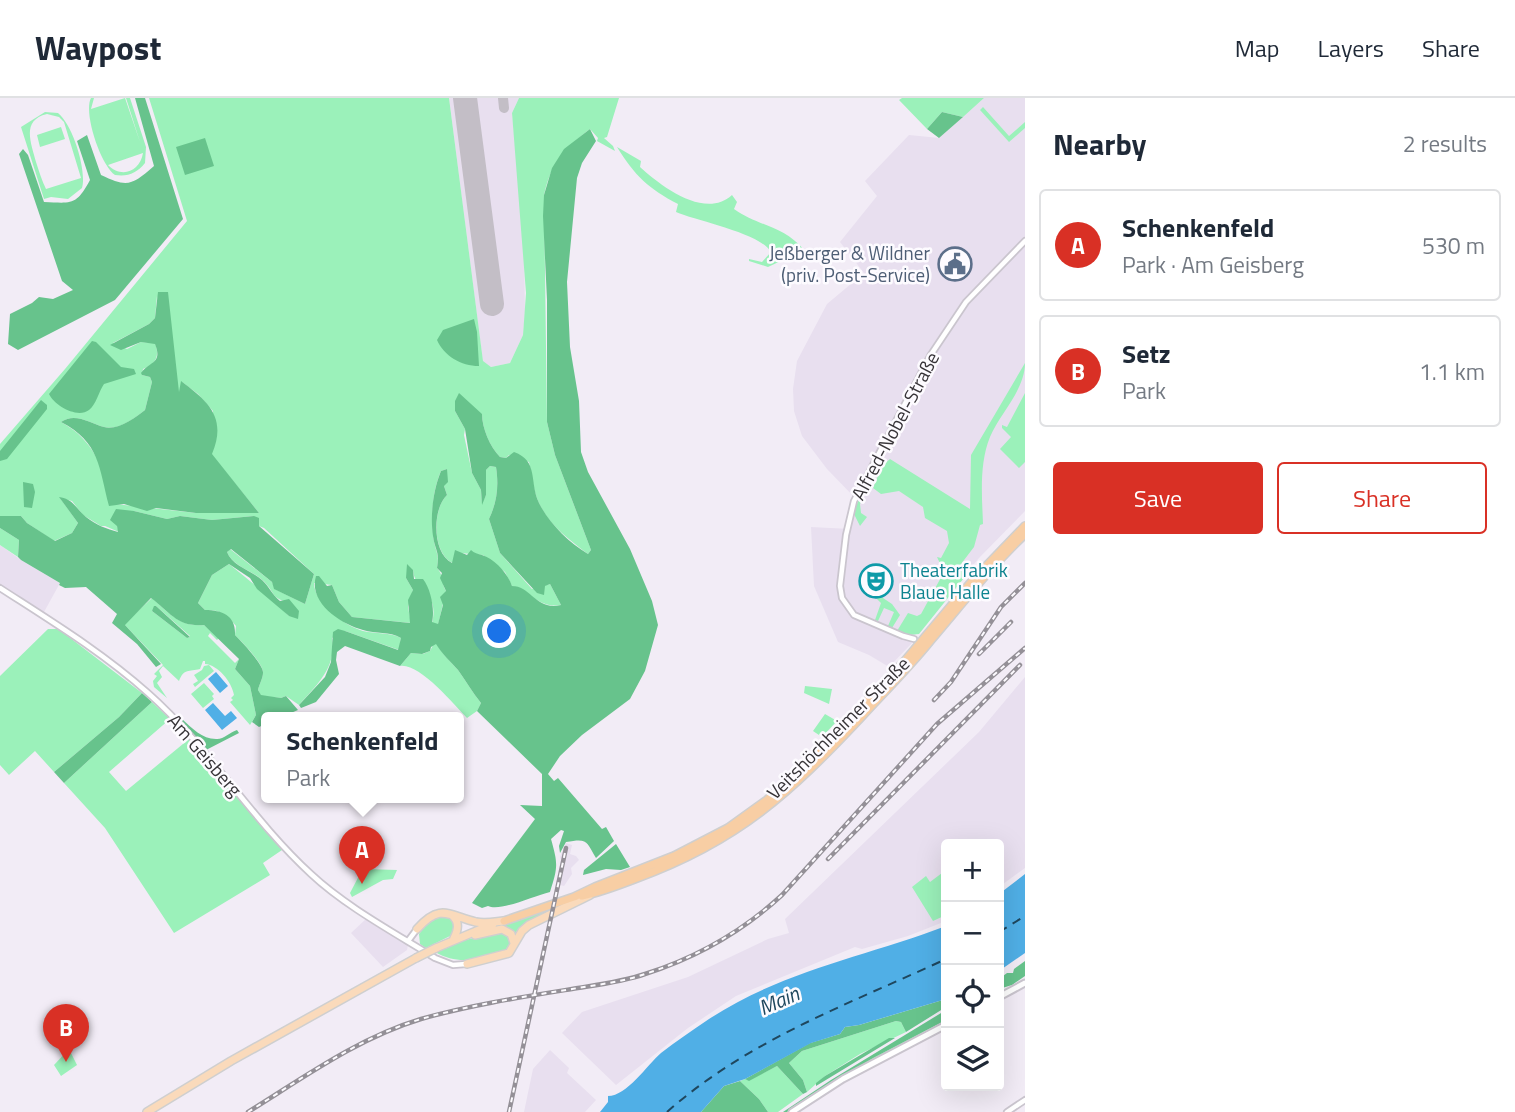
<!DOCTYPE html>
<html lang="en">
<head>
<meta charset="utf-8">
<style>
  body { margin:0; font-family:"Titillium Web",sans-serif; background:#f6f6f7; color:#1f2937 }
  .controls { position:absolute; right:21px; bottom:21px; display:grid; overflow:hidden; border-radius:7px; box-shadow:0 7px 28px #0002 }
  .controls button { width:63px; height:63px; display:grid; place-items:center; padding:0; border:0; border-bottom:2px solid #e0e1e3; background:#fff; color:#1f2937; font:35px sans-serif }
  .you { position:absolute; left:500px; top:534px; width:24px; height:24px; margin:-18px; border:5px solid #fff; border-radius:50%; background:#1a73e8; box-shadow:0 0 0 10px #1a73e833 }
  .badge { display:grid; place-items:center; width:46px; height:46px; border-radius:50%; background:#d93025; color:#fff; font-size:23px; font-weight:700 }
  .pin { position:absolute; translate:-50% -58px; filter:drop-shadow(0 2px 4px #0008) }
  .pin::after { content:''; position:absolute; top:37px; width:24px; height:21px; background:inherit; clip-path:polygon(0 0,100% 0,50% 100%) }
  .popup { position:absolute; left:261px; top:614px; width:203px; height:91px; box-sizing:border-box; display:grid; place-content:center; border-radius:7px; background:#fff; filter:drop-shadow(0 2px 5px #0005); font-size:23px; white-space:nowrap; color:#747a83 }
  .popup b { font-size:26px; color:#1f2937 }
  .popup::after { content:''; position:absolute; left:50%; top:100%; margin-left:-14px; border:14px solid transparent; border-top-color:#fff }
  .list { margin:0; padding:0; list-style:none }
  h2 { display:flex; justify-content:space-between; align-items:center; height:91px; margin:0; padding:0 28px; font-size:30px }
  h2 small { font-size:23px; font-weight:400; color:#747a83 }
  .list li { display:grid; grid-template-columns:46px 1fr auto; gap:21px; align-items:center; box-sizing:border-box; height:112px; margin:0 14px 14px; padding:0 14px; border:2px solid #e0e1e3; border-radius:7px }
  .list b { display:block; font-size:26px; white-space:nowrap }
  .list p { margin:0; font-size:23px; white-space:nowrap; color:#747a83 }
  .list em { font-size:23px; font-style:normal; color:#747a83 }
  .actions { display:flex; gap:14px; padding:21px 28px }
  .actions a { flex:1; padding:16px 0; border:2px solid #d93025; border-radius:7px; text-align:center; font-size:24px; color:#d93025 }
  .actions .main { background:#d93025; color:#fff }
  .icon { flex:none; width:38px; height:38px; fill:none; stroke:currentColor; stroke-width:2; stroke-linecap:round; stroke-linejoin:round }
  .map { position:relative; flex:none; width:1025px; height:1014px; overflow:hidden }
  header { display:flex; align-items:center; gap:42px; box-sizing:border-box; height:98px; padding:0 35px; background:#fff; border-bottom:2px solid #e0e1e3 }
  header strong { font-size:33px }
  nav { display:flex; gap:38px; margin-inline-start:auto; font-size:24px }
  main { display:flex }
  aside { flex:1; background:#fff }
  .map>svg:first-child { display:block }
</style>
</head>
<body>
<header>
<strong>Waypost</strong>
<nav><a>Map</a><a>Layers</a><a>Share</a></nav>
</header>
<main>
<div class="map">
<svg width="1025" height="1014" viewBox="0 0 1025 1014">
  <rect width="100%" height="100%" fill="#f2ecf6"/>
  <path fill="#e8dfef" d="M449,0h70l-7,15 12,128 1,71 -2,23 -13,28 -19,4 -8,-5z
    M984,0h41v413l-46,47 -69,83 2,2 -23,24 -20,-12 -31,-13 -24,-56 -3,-59 39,2 8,-28 -31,-32 -25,-33 -8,-25 -1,-22 4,-28 30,-57 37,-31 -24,-31 37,-46 -12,-15 44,-46 30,3z
    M0,447l21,15 39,23 -16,29 -44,-28z
    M1025,579v191l-26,19v-43h-53v77l-38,15 -46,13 -7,-2 -119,49 -48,32 -72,57 -54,-52 20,-21 106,-35 80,-38 21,-6 -4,-14 194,-187z
    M566,745l6,2 -2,9 6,2 3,4 -8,8 1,6 -8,12 -8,-2 5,-24 -1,-3z
    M367,820l41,27 -1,5 -24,17 -32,-34z
    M550,952l19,18 -2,5 29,27 -11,12h-61l9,-43z"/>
  <path fill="#9bf1ba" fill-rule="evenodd" d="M91,0h3l-3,11 34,-11 15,44 -14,-44h4l16,49 -1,16c-8,10 -17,14 -30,12 -14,-9 -32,-62 -24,-77zM143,55c-3,18 -21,26 -35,12z
    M149,0h300l34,263 8,6 19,-4 13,-28 3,-42 -14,-180 7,-15h100l-12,39 -3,1 9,8 2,5 -18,-10 1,-3 -8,-9c-27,21 -38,32 -46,66l3,227 8,33 36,95 -3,4c-20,-15 -40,-30 -50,-53 -5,-12 -6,-27 -9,-39l-20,-7 -3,3 -6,-1c-10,-10 -18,-29 -18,-43l-27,-3 10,18 -1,6 8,38 9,17 1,13 4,-8v-25l4,-4 6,1c3,19 1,35 -7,52l11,34 32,36 18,-5 11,21c-20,4 -31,-13 -49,-19l-7,-14 -22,-17 -23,-2 -7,10c-21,-9 -21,-54 -6,-68l-3,-9 3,-17 -6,2c-8,18 -10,43 -8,63 1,15 7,19 4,34 7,7 4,15 9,23l-8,34 -6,-2c8,-32 -18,-33 -19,-53l-7,8 7,12 -5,17 3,16 -59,-6 -13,-15 -7,-17 -18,-2c0,20 31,43 49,48 14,3 26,1 38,7l-2,12 -54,-19 -13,7c5,29 -15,47 -33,67l-13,-9 -5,2 -20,-2 -3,-6c1,-5 5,-12 5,-17 1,-9 -22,-32 -28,-38l1,-9c-10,-12 -15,-16 -31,-16l-7,-7 14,-28 17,-11c21,17 41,33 60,52l-5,-15c-11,-3 -10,-8 -17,-16 -10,-14 -34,-17 -40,-33l3,-3 42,33 3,7 30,15 9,-30 -50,-46 -5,-2 -5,-10 -42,4 -32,-4 -13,3 -33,-8 -17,15 2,6 -14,-6h-4l-18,-11 -11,-14 -12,-3 18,25 -6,10 -18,8 -27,-18 -6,-7h-21v-72l65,-75 122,-148zM157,198l22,99 3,-13 16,12 15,17 -2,43 48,59h-63l-81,-9c-13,-35 -19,-63 -54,-82 14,-10 29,1 43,5 14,4 31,-9 41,-17l7,-28 -2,-5 -8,-2 1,-6c13,-5 17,-13 12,-26l-14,-1 -14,7 -14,-6 36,-19 6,-6z
    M902,0h82l-21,19 -21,-5 -15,17 -28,-29z
    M983,9l26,29 16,-14v6l-16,14 -29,-32z
    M45,14l13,1c15,12 29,58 24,75l-14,11 -17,-2 -7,2 -23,-72zM47,16l12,3 5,5 17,56 -35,11c-4,-8 -7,-18 -10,-27 -5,-19 -15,-42 11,-48z
    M61,29l4,12 -25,8 -3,-12z
    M617,49l24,14 -1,6c21,19 65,53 92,28l5,7 -3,7c23,17 49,16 70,41l-36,17 -19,-6v-2l13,3 9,-10c-11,-19 -74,-31 -95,-40l2,-8c-29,-15 -44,-29 -61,-57z
    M1025,265c0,27 -25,50 -35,74 -11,27 -8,59 -7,87l-3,1 -6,22 -13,17 7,9 -49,61 -10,1 -12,-4 11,-18 9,3 4,-2 23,-42 -7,-15 4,1 8,-15 -2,-12 -22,-13 -2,-11 -24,-16 -18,3 -8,-6 9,-22 8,-7 80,50 1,-54z
    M1025,295v69l-6,6 -19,-19 11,-12 -9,-9v-3l5,2z
    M873,372l2,4 -15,30 1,9 6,4 -7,9 -6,-12 1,-6z
    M0,430l19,12 -1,17 -18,-12z
    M877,496l15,10 8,11 -8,13 -4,-2 6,-14 -10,-4 -6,13 -3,-1 6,-17 -5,-5z
    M152,500c17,15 28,29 52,27l15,13 -2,2 -7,-7 -2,3 27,27 4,-4 -4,10 15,17 6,29 -6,10 -20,-23 3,-2 -2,-2 3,-3c-2,-13 -16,-30 -29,-31v-3h-2l-3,8c-11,3 -16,-1 -21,12l-16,-15 -4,5 3,6 -5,6 10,15 -13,-11 -1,-6 4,-5 -3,-2 9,-9 -39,-41zM156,508l34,30v1l-3,1 -35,-27z
    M48,531h9l8,5 77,59 -23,24 -65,55 -19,-21 -26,24 -9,-10v-89z
    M434,545l3,1c5,10 13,17 21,26 8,11 14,22 23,33l-4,8 -10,7c-14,-14 -47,-55 -67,-52l11,-13 12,1 7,-3z
    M209,567l5,6 -19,16 -2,-3 5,-3 -4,-6 8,-5 2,-4z
    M204,585l10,11 -2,2 2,3 -11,9 -12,-14z
    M805,588l27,3 -3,15 -25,-11z
    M152,604l18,17 -61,53 17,19 63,-52 93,111 -19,13 7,12 -96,58 -69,-105 -41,-45z
    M825,616l12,7 -15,16 -9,-6z
    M365,771l32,1 -4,9 -10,1 -31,17 -2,-4 11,-21z
    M946,772v45l-13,6 -21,-34 14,-11 4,6z
    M551,809l-2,6 -33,24 -18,-9v-3z
    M441,818l10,1 4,9 -3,9 -26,13 -6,-4 -1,-10 10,-13z
    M502,833l10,7 -2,11c-28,9 -49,18 -75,3l22,-10z
    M946,922l-100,54 -59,38c50,-35 103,-67 159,-92z
    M896,923l5,1 5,10 -46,22 -35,22 -18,16 -4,-12 -14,-17 13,-12z
    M69,951l8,16 -16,11 -7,-11z
    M777,968l26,28 -25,18h-10l-9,-13 -19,-18 5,-2 4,1z"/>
  <path fill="#67c38c" d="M135,0h10l38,121 -68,81 -97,50 -10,-6 2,-30 22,-11 7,-6 14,2 20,-9 -11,-9 -43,-127 4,-5 5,6 16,47c28,1 32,4 46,-22l-13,-39 10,-6 14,40c27,13 31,10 53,-9z
    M942,14l21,5 -24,21 -12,-9z
    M590,31l6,12 -14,22 -5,15 -10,104 3,65 9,54 2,51 7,20 42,77 22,52 6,24 -13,46 -15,28 -48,36 -22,21 -12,18 6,7 4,-3 44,51 4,-2 8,14 -18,17c-10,-17 -8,-20 -30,-16l-6,11 -1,-7 5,-15 -3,-1 -10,9c7,25 7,28 -1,53 -17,4 -50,20 -62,14l-6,2 -10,-5 63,-84 -15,-14 22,1v-32l-65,-63 4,-8c-9,-11 -15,-22 -23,-33 -8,-9 -16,-16 -22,-26l-5,3 -1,4 -8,3 -11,-1 -11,13 -55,-20 -8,6 -1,8 3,14 -23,28 -15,6 -2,-3 26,-28 6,-15 2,-30 5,-3 7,2 53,19 3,-12c-12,-7 -25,-4 -38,-8 -22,-6 -55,-27 -47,-54h3l8,10 5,-1 7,17 13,15 58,6 -2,-23 5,-10 -7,-12 1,-14 6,6 1,9h9c8,10 12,31 9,43l6,2 5,-19 -3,-8 6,-6 -6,-13 2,-5 -5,-5c3,-17 -2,-17 -4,-32 -3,-20 0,-46 8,-65l6,-2 1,13 -4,4 3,9c-15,14 -15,58 5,68l3,-13 12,5 4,-5c3,3 7,4 11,5 13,4 26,19 30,31 19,0 24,25 49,19l-11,-21 -5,2 -1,9 -7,-2 -37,-40 -11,-34c8,-17 10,-33 7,-52l-6,-1 -4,4v25l-4,10 -1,-15 -9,-17 -7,-44 -10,-18v-10l4,-8 23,21c0,14 8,33 18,43l6,1 8,-6c25,9 15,30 25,51 10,20 29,39 49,51l3,-4 -36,-95 -8,-33v-122l-4,-84 1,-21 8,-27 12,-19z
    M205,40l9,28 -29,9 -9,-28z
    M158,194h10l11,100 2,-11c28,21 46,37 31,73l47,59h-63l-40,-5 -9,3 -23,-7 -15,2c-10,-38 -9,-64 -48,-84 14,-10 29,1 43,5 13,4 31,-9 41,-17l7,-28 -2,-5 -8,-2 -1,-2c8,-12 22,-9 14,-29l-14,-2 -20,8 -11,-5 39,-21 6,-6z
    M474,221l3,13 2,34c-18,0 -35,-10 -42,-26l6,-10z
    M92,243l4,1 25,25 13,2 2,5 -32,10c-5,7 -8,21 -15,26 -12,9 -35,-5 -40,-16z
    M41,302l6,5v4l-40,50 -7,2v-10z
    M23,384l10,2 2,8 -3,16 -8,-1z
    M59,399c15,2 17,12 27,20 10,8 21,12 32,15l-1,-6 -7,-6 6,-11 18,2 33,8 13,-3 32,4 42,-4 5,2v8l55,48 -9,30 -31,-15 -2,-7 -41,-33 -4,3c5,14 24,18 35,28 7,6 10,15 18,21l9,-2 10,12 -1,8 -9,-3 -32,-27 -7,-11 -21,-14 -17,11 -14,28 7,7c18,0 31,6 30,25 6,6 29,30 28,38 0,5 -4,12 -5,17l3,5 20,3 5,-2 12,14 -19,8h-13v6l-7,3 -7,-5 4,-7 -6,-29 -15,-17 4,-10 -35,-34c-27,2 -33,-12 -53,-27l-26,27 36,39 -5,3 -19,-23 -25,-21 5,-9 -31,-27 -21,1 -6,-3 1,-2 -39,-23 -3,-3 1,-17 -19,-12v-12h21l6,7 28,18 17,-8 6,-10z
    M154,508h2l34,31 -3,1 -35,-27z
    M142,595l10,9 -88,81 -10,-11 65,-55z
    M182,621c10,9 20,20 34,20 7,1 14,-7 21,-9l2,3 -33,17 -26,-30z
    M616,746l14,23 -9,3 -15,-1 -23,6 1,-5z
    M1025,863v15l-13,9 -13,4v-10l8,-6h6l1,-4z
    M946,901v8l-40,25 -5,-10 -5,-1 -94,30 -13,12 14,17 4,12 -4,2 -26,-28 -28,15 -4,-2 65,-36 30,-9 5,-7 14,-2z
    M946,912v10l-73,38 -86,54h-4l48,-32z
    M889,940h6l-79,48v-3l9,-7z
    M740,983l19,18 9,13h-67l23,-26z"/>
  <path fill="#50afe6" d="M216,574l12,14 -8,7 -12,-14z
    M213,605l12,13 6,-5 6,7 -15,12 -17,-20z
    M1025,776v79l-26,18v-77z
    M946,828v73l-87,26 -14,2 -5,7 -29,9 -66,36 -21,7 -23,26h-101l8,-10v-6c19,0 39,-31 53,-43 15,-12 32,-23 48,-34 75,-49 156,-62 237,-93z"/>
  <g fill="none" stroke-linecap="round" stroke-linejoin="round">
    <path stroke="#1f475e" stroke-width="2" stroke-dasharray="9 7" stroke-linecap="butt" d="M999,834l26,-16
      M667,1014c81,-72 182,-108 279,-153"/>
    <path stroke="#c3bec6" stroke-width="10" d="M503,0l1,10"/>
    <path stroke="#c3bec6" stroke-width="24" d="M465,0l27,206"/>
    <defs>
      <path id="tertiary" d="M0,490c51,33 102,64 148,105 61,54 103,126 163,181 34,32 84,59 124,84l18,7 13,-1
        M914,541l-11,-3 -49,-21 -12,-17 -2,-12 6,-51 8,-34 76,-145 36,-54 59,-61
        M408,843l9,-12
        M1007,1014l18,-12"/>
      <path id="secondary" d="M999,899l26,-14
        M792,1014l51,-33 103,-54"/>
      <path id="primary" d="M452,817c8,7 6,15 2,23
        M417,831c23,-26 31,-14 59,-7 9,2 18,0 28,-1
        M475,837l27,-6 9,5 3,9
        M436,850l57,-24
        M467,866l42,-11 13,-22 7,-6 61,-30
        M147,1014l84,-51 185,-103"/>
      <path id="trunk" d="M582,798c19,-4 37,-11 55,-18 101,-37 153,-85 225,-162 23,-25 47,-49 68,-75 31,-36 60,-74 95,-107
        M504,823l70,-24 21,-10 79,-31 54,-28 39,-28 38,-34 99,-104 69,-82 52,-54"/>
    </defs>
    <use href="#tertiary" stroke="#cac5ce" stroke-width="8"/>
    <use href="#secondary" stroke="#cac5ce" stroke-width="9"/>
    <use href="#primary" stroke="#cfcfcf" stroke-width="10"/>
    <use href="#trunk" stroke="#cfcfcf" stroke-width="10"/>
    <use href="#tertiary" stroke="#fff" stroke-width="4.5"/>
    <use href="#secondary" stroke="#fff" stroke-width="5"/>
    <use href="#primary" stroke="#fadabb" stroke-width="7"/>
    <use href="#trunk" stroke="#f8cea4" stroke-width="7"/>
    <defs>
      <path id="rail" d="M979,556l32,-32
        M934,602l17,-18 50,-75 24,-24
        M828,761l192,-194
        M248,1014c55,-34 110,-74 173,-93 49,-14 101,-22 151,-30 24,-4 50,-7 73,-15 50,-16 98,-43 137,-79l155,-171 88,-76
        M509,1014l57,-264"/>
    </defs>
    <use href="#rail" stroke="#949097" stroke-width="4.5"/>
    <use href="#rail" stroke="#fdfbff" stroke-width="2" stroke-dasharray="5" stroke-linecap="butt"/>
    <defs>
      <path id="primary-bridge" d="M416,860l20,-10"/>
    </defs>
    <use href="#primary-bridge" stroke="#cfcfcf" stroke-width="10" stroke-linecap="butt"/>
    <use href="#primary-bridge" stroke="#fadabb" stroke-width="7"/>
  </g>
  <defs>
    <symbol id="civic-ring" viewBox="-11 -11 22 22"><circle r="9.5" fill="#fdfbff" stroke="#5c6f8a" stroke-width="1.5"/><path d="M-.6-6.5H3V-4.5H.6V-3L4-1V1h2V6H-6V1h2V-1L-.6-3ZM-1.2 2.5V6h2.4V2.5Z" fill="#5c6f8a"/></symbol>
    <symbol id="theatre-ring" viewBox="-11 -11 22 22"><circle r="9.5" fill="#fdfbff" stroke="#0f9aa8" stroke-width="1.5"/><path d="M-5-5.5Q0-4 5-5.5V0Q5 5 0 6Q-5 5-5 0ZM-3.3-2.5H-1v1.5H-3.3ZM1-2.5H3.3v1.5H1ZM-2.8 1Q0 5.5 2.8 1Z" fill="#0f9aa8"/></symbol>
  </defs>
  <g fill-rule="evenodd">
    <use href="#civic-ring" x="936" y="147" width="38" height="38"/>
    <use href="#theatre-ring" x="857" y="464" width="38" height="38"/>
  </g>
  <g text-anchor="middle" stroke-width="5" stroke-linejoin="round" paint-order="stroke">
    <g font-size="19" fill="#4e5e75" stroke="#fdfbff" text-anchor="end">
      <text x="930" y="162">Jeßberger &amp; Wildner<tspan x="930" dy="22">(priv. Post-Service)</tspan></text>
    </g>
    <g font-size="19" fill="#383539" stroke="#fdfbff">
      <text transform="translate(895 328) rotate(-62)" y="7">Alfred-Nobel-Straße</text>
      <text transform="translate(838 630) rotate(-45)" y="7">Veitshöchheimer Straße</text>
      <text transform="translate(205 657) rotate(49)" y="7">Am Geisberg</text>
    </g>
    <g font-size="19" fill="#0d838f" stroke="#fdfbff" text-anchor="start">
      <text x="900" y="479">Theaterfabrik<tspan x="900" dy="22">Blaue Halle</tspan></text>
    </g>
    <g font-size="21" font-style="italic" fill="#1f475e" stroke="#fdfbff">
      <text transform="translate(779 903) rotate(-24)" y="7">Main</text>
    </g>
  </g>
</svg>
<div class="controls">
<button>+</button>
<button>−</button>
<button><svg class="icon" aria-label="locate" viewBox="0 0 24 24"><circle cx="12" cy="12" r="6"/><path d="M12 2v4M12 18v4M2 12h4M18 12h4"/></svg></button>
<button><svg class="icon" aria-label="layers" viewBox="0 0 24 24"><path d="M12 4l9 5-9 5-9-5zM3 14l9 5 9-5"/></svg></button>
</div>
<div class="you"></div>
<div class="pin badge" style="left:362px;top:786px">A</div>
<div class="popup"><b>Schenkenfeld</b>Park</div>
<div class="pin badge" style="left:66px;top:964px">B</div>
</div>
<aside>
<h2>Nearby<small>2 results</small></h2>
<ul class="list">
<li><span class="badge">A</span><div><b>Schenkenfeld</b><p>Park · Am Geisberg</p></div><em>530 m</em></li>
<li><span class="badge">B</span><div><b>Setz</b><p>Park</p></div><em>1.1 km</em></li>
</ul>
<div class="actions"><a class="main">Save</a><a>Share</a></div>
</aside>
</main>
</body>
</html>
